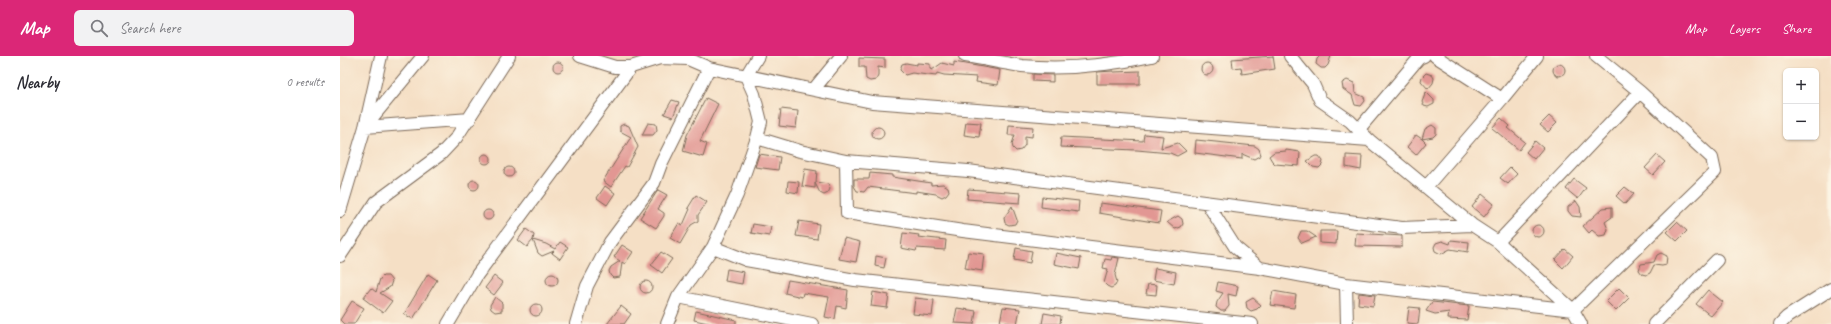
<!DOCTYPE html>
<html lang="en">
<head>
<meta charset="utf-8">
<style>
  body { margin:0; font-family:Caveat,sans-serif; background:#f2f2f3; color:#2b2b33 }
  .controls { position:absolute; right:12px; top:12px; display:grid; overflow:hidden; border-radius:6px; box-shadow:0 1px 3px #0004 }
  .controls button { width:36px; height:36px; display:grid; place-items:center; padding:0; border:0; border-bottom:1px solid #e1e1e2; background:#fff; color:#2b2b33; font:20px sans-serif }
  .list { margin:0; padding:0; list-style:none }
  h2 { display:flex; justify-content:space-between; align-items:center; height:52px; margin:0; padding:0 16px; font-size:17px }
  h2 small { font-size:13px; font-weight:400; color:#7c7c81 }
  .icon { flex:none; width:22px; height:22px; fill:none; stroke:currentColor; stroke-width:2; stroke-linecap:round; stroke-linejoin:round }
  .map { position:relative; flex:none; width:1491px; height:268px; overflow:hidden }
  header { display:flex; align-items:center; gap:24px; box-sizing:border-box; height:56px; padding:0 20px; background:#db2777; color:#fff }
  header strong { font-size:19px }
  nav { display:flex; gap:22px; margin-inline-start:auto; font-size:14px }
  .search { width:280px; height:36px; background:#f2f2f3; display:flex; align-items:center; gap:10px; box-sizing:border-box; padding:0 14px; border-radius:6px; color:#7c7c81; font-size:15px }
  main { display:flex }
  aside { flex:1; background:#fff }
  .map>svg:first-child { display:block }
</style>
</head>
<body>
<header>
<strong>Map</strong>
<div class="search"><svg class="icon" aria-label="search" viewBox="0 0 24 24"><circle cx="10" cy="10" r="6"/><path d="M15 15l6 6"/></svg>Search here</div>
<nav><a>Map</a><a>Layers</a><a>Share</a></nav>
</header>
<main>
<aside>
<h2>Nearby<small>0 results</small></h2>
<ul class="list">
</ul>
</aside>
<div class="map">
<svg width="1491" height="268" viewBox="0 0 1491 268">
  <rect width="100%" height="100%" fill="#fcf5e5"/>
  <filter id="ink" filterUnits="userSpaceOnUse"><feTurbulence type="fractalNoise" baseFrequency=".025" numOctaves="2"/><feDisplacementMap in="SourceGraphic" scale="8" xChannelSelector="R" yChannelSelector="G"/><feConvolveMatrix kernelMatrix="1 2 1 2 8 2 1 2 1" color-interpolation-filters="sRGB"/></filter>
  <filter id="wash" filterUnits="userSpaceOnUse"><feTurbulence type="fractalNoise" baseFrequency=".012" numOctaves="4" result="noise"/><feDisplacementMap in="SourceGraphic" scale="16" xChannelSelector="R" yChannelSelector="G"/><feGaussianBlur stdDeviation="0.9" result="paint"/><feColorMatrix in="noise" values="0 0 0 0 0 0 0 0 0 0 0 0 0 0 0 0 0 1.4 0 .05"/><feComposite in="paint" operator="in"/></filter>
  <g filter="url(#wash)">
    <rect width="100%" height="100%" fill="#f5dfc5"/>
    <g id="blocks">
      <path fill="#e29793" d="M933,0l2,13 -33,5 -1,-7 -8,1 -1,-9z
        M980,0h11l-3,9 -3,3h-4l-5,-4 1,-5z
        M519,2l26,1v9l-7,-1v9l-2,4 -6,1 -4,-2 -1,-12h-6z
        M213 11a5 5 0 1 1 10 0a5 5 0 1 1-10 0Z
        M614,6l46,8 -2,15 -22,-3 1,-5 -33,-2 -7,-2 -1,3 -24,-3 -7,2 -5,-5 2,-6 4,-1 11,2v-2l13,1v5l2,1 10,-7 12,3z
        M861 13a6 6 0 1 1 12 0a6 6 0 1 1-12 0Z
        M1213 14a6 6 0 1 1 12 0a6 6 0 1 1-12 0Z
        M773,15v1l27,-1v13h-43v-12z
        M1086,17l6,2 2,3 -1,5 -5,6 -7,-8 1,-4z
        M693,18l20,1v7l-20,-1z
        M1007,24l7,3 1,10 9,4 1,4 -4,5 -6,-1 -3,-10 -9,-6 -1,-6z
        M1086,36l8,8v4l-6,3 -4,-1 -2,-4z
        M366,42l12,6 -18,37 7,3 -4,13 -20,-6 4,-16z
        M332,44l7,2 -6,15 -9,-3z
        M441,53l17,2 -2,17 -17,-2z
        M1209,60l8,7 -9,9 -8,-7z
        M1161,62l9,8 -2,2 17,14 -6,8 -27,-22z
        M626,66l15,1 -2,14 -15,-2z
        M308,67l8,1 1,6 -4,5h-11z
        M284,68l5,2 9,21 -11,20 -2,-1 -14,21 -8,-6 28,-44 -11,-6v-5z
        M669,69l24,2 -1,10 -7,-1v9l-4,5 -5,1 -3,-3 -1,-4 3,-9h-7z
        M1092,69l4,3v6l-3,3 -11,2 4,4 -10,12 -9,-8 9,-12 6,4 3,-10z
        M532 77a6 6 0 1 1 12 0a6 6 0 1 1-12 0Z
        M804,78l19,2 -2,12 17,-5 8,8 -9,5 -7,-3 -33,-3 -77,-3 1,-10 82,4z
        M856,84l59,6 4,3 2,6 -7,4 -12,-5v5l-47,-6z
        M1195,85l8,7 -9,11 -8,-7z
        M946,94l14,2 -1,14 -24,-2 -3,-3 -3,-5 5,-4 12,-1z
        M141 103a5 5 0 1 1 10 0a5 5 0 1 1-10 0Z
        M419,98l21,3 -2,13 -23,-3z
        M1006,99l16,1 -1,14 -15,-3z
        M1317,99l8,7 -12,13 -8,-7z
        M975,100h4l4,5 -1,4 -3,3 -6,-1 -6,-6z
        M164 116a5 5 0 1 1 10 0a5 5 0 1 1-10 0Z
        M1170,111l7,7 -9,10 -8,-6z
        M465,113l12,2 -1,11 12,2 2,5 -2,4 -4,2 -4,-2 -5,-10v5l-13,-2z
        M530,117l22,2v2l39,6v2l12,-1 5,3 1,4 -3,4 -4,2 -6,-3 -20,-3v2l-48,-6 -4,5 -7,-1 -3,-5v-7h15z
        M1234,123l12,9 -8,11 -12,-10z
        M129 129a5 5 0 1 1 10 0a5 5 0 1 1-10 0Z
        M448,125l11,1 -1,11 -11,-2z
        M265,130l10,7 -8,12 -10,-7z
        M1285,131l9,7 -9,10 -9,-8z
        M628,133l53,4 -1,10 -53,-4z
        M318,134l9,5 -9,14 6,4v3l-8,12 -16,-10z
        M1142,138l12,10 -10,13 -12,-10z
        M356,139l11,7 -9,13v6l-7,4 -11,19 -10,-6 9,-15 4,2 7,-16 -2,-1z
        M702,141l37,4 -1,11 -37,-5z
        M1236,145l4,6 1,10 -9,-1 -4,-5v-4z
        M760,147l61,8 -2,12 -60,-10z
        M672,150l5,14 -2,4 -6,1 -4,-2 -1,-5z
        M1272,151v10l-7,5 3,7 -2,6 -7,1 -7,-6 -3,3 -6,-7 20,-18z
        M143 159a5 5 0 1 1 10 0a5 5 0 1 1-10 0Z
        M838,160l4,3 1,5 -2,3 -6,2 -8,-7z
        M459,165l20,3 -2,15 -21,-3z
        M1337,166l10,9 -10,10 -10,-9z
        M413,168l18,3 -2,9 -18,-3z
        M1192 175a6 6 0 1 1 12 0a6 6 0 1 1-12 0Z
        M186,173l8,6 -1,5 13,4 9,5 5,-7 8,5 -8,12 -8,-6 2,-2 -12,5 -4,-3 -5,-13 -6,7 -9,-7z
        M961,175h6l9,6 -14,6 -4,-5z
        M980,175h17l-1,13 -16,-1z
        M563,177l16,2 -1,2 28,3 -1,10 -28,-2 -1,3 -15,-3z
        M1016,177l46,3v11l-47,-1z
        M504,182l16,4 -4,20 -17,-3z
        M1111,184l18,2 -1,10 -18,-3 -9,5 -6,-3 -1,-4 2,-4 6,-2 8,3z
        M282,189l11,7 -8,12 -3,-2 -2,15 -7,1 -3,-3 -1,-4 2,-4 9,-6 -6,-4z
        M676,192l16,3 -2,12 -16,-3z
        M1225,193l8,7 -10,12 -8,-8z
        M321,196l11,7 -10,14 -11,-8z
        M628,196l16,2 -2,17 -17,-3z
        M716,197l25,5 -2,11 -25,-5z
        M1321,197l6,3 -1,9 -4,1 -8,-1 -4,8 -4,2 -4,-1 -3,-4 2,-6 13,-2 3,-7z
        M536,200l10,2 -2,10 -9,-2z
        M772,201l7,1 -4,17 2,7 -2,4 -4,2 -4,-2 -3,-3 4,-14 -5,-1 2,-9 6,1z
        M815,212l21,4 -2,12 -21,-4z
        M387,213l17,3 -2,12 -17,-3z
        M206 224a6 6 0 1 1 12 0a6 6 0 1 1-12 0Z
        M88,218l9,6 -24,39 -9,-5z
        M43,220h5l4,5 -2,6 -10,6 12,8 -9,12 -20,-15 8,-10 5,4 4,-13z
        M154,220l9,7 -9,12 -9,-7z
        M448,224l60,10 -2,18 -9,-2 -2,13 -10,-2 4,-20 -26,-4 -1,4 -17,-4z
        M300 231a6 6 0 1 1 12 0a6 6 0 1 1-12 0Z
        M878,226l20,4 -2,10 -8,-2 1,12 -4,5h-4l-5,-4 1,-5 6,-9 -7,-2z
        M808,228l9,1 -1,10 -10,-1z
        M1279,232l10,10 -13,13 -10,-10z
        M1368,234l15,12 -12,14 -15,-12z
        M933,235l23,4 -2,13 -24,-3z
        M533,236l16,3 -2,13 -16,-2z
        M1019,237l16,2 -2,11 -15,-2z
        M155,241l7,6v8l-7,1 -4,-3 -1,-4z
        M575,242l19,2 -2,16 -19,-2z
        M913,242l8,7 -4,4 -6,2 -4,-3 -1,-6z
        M12,245l12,7 -10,16h-10l-4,-4z
        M1092,246l37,4 -2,14 -19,-1 1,-7 -14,2 -9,-3z
        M190 254a6 6 0 1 1 12 0a6 6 0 1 1-12 0Z
        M281,250l10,8 -7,10h-17z
        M663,251l17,2 -3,15 -17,-2z
        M1069,251l11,1 -2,16 -11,-1z
        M617,252l19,3 -2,13 -20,-1z
        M356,255l40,9v4h-23l-19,-4z
        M704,257l17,3 -1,8h-18z"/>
    </g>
  </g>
  <g filter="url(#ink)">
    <use href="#blocks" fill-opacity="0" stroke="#7c6958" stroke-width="1"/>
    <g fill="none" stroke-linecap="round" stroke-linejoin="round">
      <defs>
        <path id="street" d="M240,0l35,11h16l29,-9 28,1 21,9 163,34 497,38
          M625,0c19,3 38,7 57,10 42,4 89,-1 130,-10
          M950,0l23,28 7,16 30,21 19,19 103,85 26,17 75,68 8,14
          M1095,0l67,43 35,-43
          M474,33l27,-33
          M27,68l56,-68
          M25,71l105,-8
          M1019,73l60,-71 5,-2
          M417,82l43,13 46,10 122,10 434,57 70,-3
          M506,105l1,52 116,18 297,37 86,16 227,26 142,-138 -3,-14 -72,-66 -44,-36
          M1086,131l76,-88
          M867,147l28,44 25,21
          M0,155l25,-84 16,-71
          M1158,186l142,-150
          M373,191l33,13 109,20 397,44
          M0,200l36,-54 65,-48 15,-16 53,-82
          M1006,228l1,40
          M338,241l134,27
          M108,268l29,-49 154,-208
          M236,268l11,-38 23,-44 44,-59 7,-19 48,-96
          M327,268l11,-27 35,-50 24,-52 20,-57 4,-16 -7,-28 -8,-18 12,-20
          M1314,268l63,-64
          M1440,268l7,-7 44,-28"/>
      </defs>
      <use href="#street" stroke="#7c6958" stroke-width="14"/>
      <use href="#street" stroke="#fff" stroke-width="12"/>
    </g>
  </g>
</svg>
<div class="controls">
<button>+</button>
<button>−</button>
</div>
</div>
</main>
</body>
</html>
